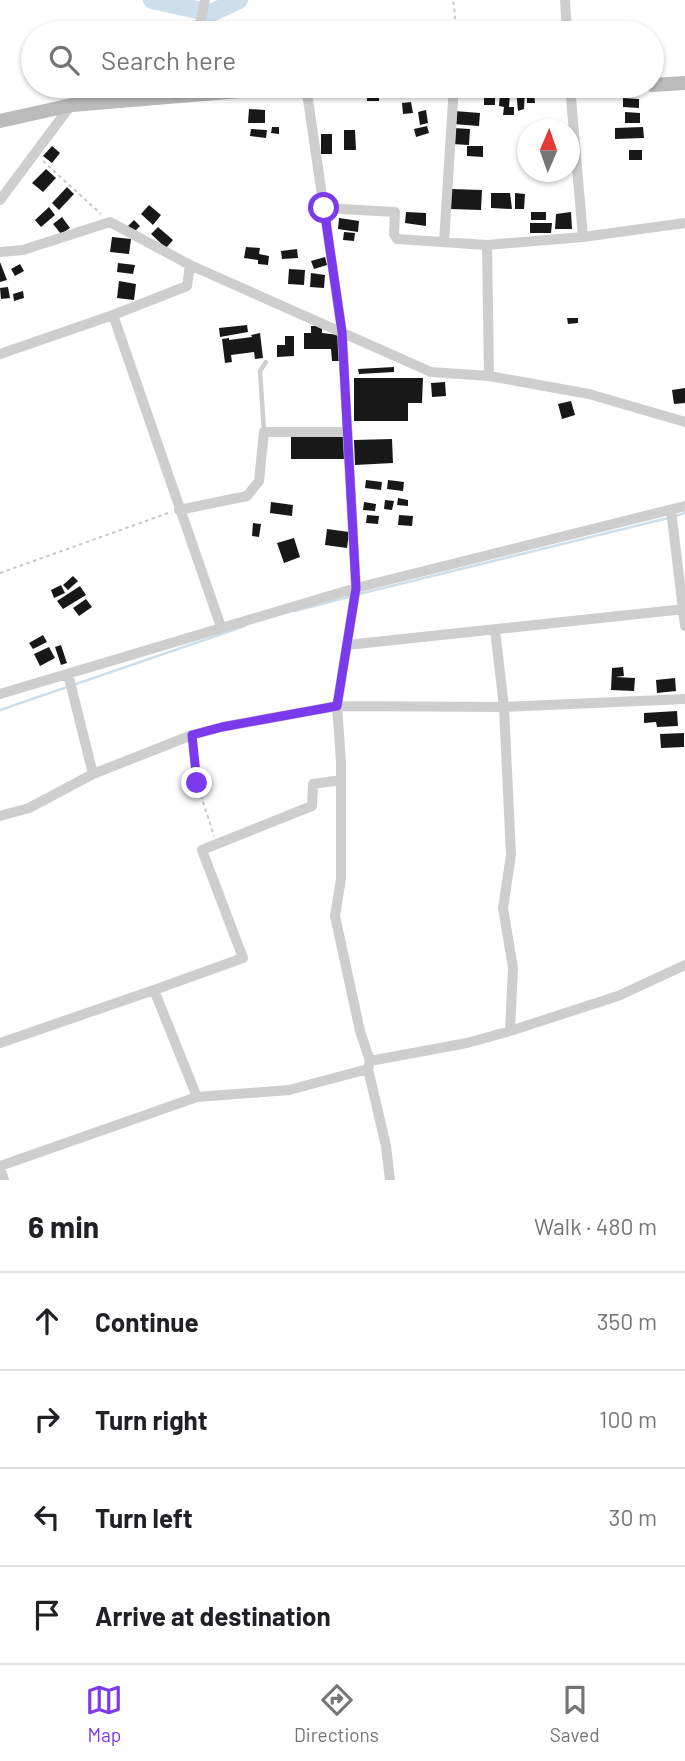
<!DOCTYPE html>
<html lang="en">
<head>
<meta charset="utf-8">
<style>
  body { margin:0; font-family:Barlow,sans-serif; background:#f6f6f6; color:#202124 }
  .compass { position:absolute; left:517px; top:119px; width:63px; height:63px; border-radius:50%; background:#fff; box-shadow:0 2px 5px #0004; rotate:2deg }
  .stop { position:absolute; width:21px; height:21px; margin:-16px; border:5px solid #7c3aed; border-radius:50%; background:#fff }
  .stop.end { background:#7c3aed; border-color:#fff; box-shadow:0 2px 7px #0008 }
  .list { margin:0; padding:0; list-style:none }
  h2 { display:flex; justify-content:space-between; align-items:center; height:91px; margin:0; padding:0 28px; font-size:30px }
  h2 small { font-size:23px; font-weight:400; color:#757577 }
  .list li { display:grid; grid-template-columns:46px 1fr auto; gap:21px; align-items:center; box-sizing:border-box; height:98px; padding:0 28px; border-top:2px solid #e0e0e0 }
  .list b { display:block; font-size:26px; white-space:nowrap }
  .list em { font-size:23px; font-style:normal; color:#757577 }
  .icon { flex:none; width:38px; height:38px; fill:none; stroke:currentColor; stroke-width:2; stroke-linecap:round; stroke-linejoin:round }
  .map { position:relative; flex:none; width:685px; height:1180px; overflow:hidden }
  .search { position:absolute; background:#fff; box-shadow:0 2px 5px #0004; left:21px; right:21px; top:21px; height:77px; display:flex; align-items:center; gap:18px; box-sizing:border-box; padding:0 24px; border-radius:38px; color:#757577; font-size:26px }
  .sheet { height:483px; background:#fff }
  nav { display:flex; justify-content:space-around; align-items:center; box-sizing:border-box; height:98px; border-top:2px solid #e0e0e0; background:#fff; font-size:19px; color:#757577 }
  nav a { display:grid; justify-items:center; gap:4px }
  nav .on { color:#7c3aed }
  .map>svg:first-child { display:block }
</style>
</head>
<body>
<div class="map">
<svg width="685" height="1180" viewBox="0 0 685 1180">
  <rect width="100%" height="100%" fill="#fff"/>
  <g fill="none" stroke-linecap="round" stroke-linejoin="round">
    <path stroke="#cedeea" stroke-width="2.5" d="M675,516l10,-3
      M359,594l309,-76
      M295,611l57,-15
      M0,710l245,-84"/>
    <path stroke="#cedeea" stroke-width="18" d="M152,0l59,13 28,-13"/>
  </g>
  <path fill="#181818" d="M516,89l9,1 -1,19 -6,2z
    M527,90h7l1,13h-8z
    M500,93h10l-1,14h5v8h-11l1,-8 -5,-1z
    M367,95h12v6h-12z
    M484,95h11v10h-11z
    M623,98l16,1v9l-16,-1z
    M411,102l2,11 -10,1 -1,-11z
    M249,109l16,1v13h-17z
    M426,110l2,13 -8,2 -2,-13z
    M454,111l26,2 -1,13 -26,-2z
    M625,112l15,1v10h-15z
    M427,126l2,7 -13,4 -2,-8z
    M272,127h7v7l-8,-1z
    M643,127l1,11 -29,1v-11z
    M453,128l17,1 -1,16 -17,-1z
    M251,129l16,1 -1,8 -16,-2z
    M344,130h11l1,20h-12z
    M321,134h11v20h-11z
    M52,146l8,7 -8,10 -9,-7z
    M467,146h16v11l-16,-1z
    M629,150h13v10h-13z
    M46,169l10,9 -13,14 -11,-9z
    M67,187l7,7 -15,16 -7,-7z
    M451,189l31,1 -1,20 -31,-1z
    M491,193h19l2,16 -21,-1z
    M515,193l10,1 -1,15h-9z
    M149,205l12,10 -8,10 -12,-11z
    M49,207l6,8 -14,12 -6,-7z
    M406,212l20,1v13l-21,-3z
    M531,212h15v8h-15z
    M571,212l1,17h-17l1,-15z
    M62,217l8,11 -9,6 -8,-10z
    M339,218l20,3 -1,11 -20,-3z
    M134,220l6,6 -6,6 -6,-6z
    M530,223h22l-1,10h-21z
    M158,227l15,13 -7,8 -15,-14z
    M344,232l11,1 -1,8 -11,-1z
    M112,237l19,2 -2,15 -19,-2z
    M246,247l14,1 -1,6 10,2 -1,9 -10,-1v-4l-14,-2z
    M297,249l1,9 -16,1 -1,-8z
    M325,257l2,8 -13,4 -3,-8z
    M0,262l7,18 -7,2z
    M118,263l17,2 -2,9 -16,-2z
    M20,264l4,7 -9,5 -4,-7z
    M289,269l16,1 -1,15 -16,-1z
    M311,273l14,2 -1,13 -14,-1z
    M119,281l17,3 -2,16 -17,-2z
    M8,287l2,11 -9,1 -1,-11z
    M23,291l1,7 -10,3 -1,-7z
    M567,318h11v5l-10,1z
    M247,325l1,7 -28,5 -1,-9z
    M311,326h11v7l17,2v26h-7l-1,-12h-27v-16h7z
    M260,333l3,25 -8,1 -1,-7 -23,3 1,7 -7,1 -3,-24 7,-1v2l23,-3 -1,-2z
    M285,336h9v20l-17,1v-12h8z
    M394,367v5l-35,2 -1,-5z
    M354,378h69l-1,25h-14v18h-54z
    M445,382l1,14 -14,1 -1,-14z
    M685,388v15l-11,1 -2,-14z
    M571,401l4,14 -13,4 -4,-15z
    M291,436h53v23h-53z
    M392,439l1,24 -38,2 -1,-25z
    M366,480l16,2 -1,8 -16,-2z
    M388,480l16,2 -1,9 -16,-2z
    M398,498l10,2v6l-11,-1z
    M385,500l9,1 -2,9 -8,-1z
    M271,502l22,3 -1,11 -22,-3z
    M364,502l12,2 -1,7 -12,-1z
    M367,515l12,1 -1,8 -12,-1z
    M399,515l14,1 -1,10 -14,-1z
    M253,523l8,1 -2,13 -7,-1z
    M327,529l22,3 -2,16 -22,-3z
    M294,538l6,19 -16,6 -7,-20z
    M73,576l5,5 -10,9 -5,-5z
    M61,585l4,8 -11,5 -3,-8z
    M80,586l6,9 -23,14 -6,-8z
    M86,599l6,8 -13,9 -6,-8z
    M43,635l4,7 -14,7 -4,-6z
    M61,645l6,18 -6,2 -6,-18z
    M49,647l6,11 -15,8 -6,-12z
    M623,667l1,9 -9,1 20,1 -1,13 -23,-1 1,-22z
    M675,678l1,13 -19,2 -1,-13z
    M677,711l1,15 -21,1 -1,-5 -12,1v-10z
    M684,733v14l-23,1 -1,-14z"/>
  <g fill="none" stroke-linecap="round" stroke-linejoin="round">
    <path stroke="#c8c8c8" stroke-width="2" stroke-dasharray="3.5 3.5" stroke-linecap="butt" d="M453,33l2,-16 -2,-17
      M43,161l58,53
      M0,573l171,-61
      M193,747l4,36 17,53"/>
    <path stroke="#cecece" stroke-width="4.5" d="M264,431l-4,-60 6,-9"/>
    <path stroke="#cecece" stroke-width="10" d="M565,0l2,33
      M141,33l59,-8 5,-25
      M120,86l2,15
      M306,86l36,246 14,256 -19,118 4,56v117l-6,37 25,115 10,30 -2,8 18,77 4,34
      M570,86l13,151
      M0,200l71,-95
      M324,208l71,4 -1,22 3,5 90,6
      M444,242l10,-156
      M0,252l23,-2 87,-28 80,43 241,107 58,4 100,18 96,28
      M113,315l74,-29 3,-21
      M0,354l113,-39 108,312
      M489,376l-2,-131 96,-8 102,-14
      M179,510l68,-14 12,-15 5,-49h84
      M671,510l14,116
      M495,630l9,77 7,148 -8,53 10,60 -3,63
      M347,645l338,-36
      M68,674l25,100
      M0,694l356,-106 329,-82
      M0,816l29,-8 64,-34 99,-39 30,-8 115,-21 167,1 181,-8
      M154,990l89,-32 -41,-108 110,-44 1,-22 28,-4
      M0,1043l154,-53 43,107
      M370,1061l97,-18 43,-12 108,-35 67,-31
      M0,1166l197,-69 92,-7 79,-21
      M0,1168l4,12"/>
    <path stroke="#bbb" stroke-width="14" d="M652,85l33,-2
      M529,86l41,3 62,-3
      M0,121l72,-16 230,-19"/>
  </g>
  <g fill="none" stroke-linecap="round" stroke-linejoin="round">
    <path stroke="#7c3aed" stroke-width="9" d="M197,783l-5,-48 30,-8 115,-21 19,-118 -14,-256 -18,-124"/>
  </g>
</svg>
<svg class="compass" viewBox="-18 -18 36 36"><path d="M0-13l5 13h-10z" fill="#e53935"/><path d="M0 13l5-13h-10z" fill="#757577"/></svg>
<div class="stop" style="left:324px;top:208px"></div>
<div class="stop end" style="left:197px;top:783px"></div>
<div class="search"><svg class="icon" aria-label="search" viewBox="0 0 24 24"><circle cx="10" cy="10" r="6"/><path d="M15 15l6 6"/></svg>Search here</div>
</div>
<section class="sheet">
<h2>6 min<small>Walk · 480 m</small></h2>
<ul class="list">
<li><svg class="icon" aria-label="ahead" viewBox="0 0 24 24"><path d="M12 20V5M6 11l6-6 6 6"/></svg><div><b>Continue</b></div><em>350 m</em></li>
<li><svg class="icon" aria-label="right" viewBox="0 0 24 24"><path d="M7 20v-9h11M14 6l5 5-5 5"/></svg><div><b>Turn right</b></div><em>100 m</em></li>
<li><svg class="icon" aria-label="left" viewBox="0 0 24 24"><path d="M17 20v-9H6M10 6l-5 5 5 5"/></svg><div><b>Turn left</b></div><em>30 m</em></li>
<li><svg class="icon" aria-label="arrive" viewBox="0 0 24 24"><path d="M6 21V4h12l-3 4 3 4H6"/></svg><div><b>Arrive at destination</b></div></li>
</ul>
</section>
<nav>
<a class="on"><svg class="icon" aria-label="map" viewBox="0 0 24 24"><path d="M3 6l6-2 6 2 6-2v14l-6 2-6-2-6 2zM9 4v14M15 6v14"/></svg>Map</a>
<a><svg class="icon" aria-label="directions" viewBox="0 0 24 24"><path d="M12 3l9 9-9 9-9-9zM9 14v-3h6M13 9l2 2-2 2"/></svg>Directions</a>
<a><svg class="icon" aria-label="saved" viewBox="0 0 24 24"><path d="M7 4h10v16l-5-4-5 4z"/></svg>Saved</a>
</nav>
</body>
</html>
